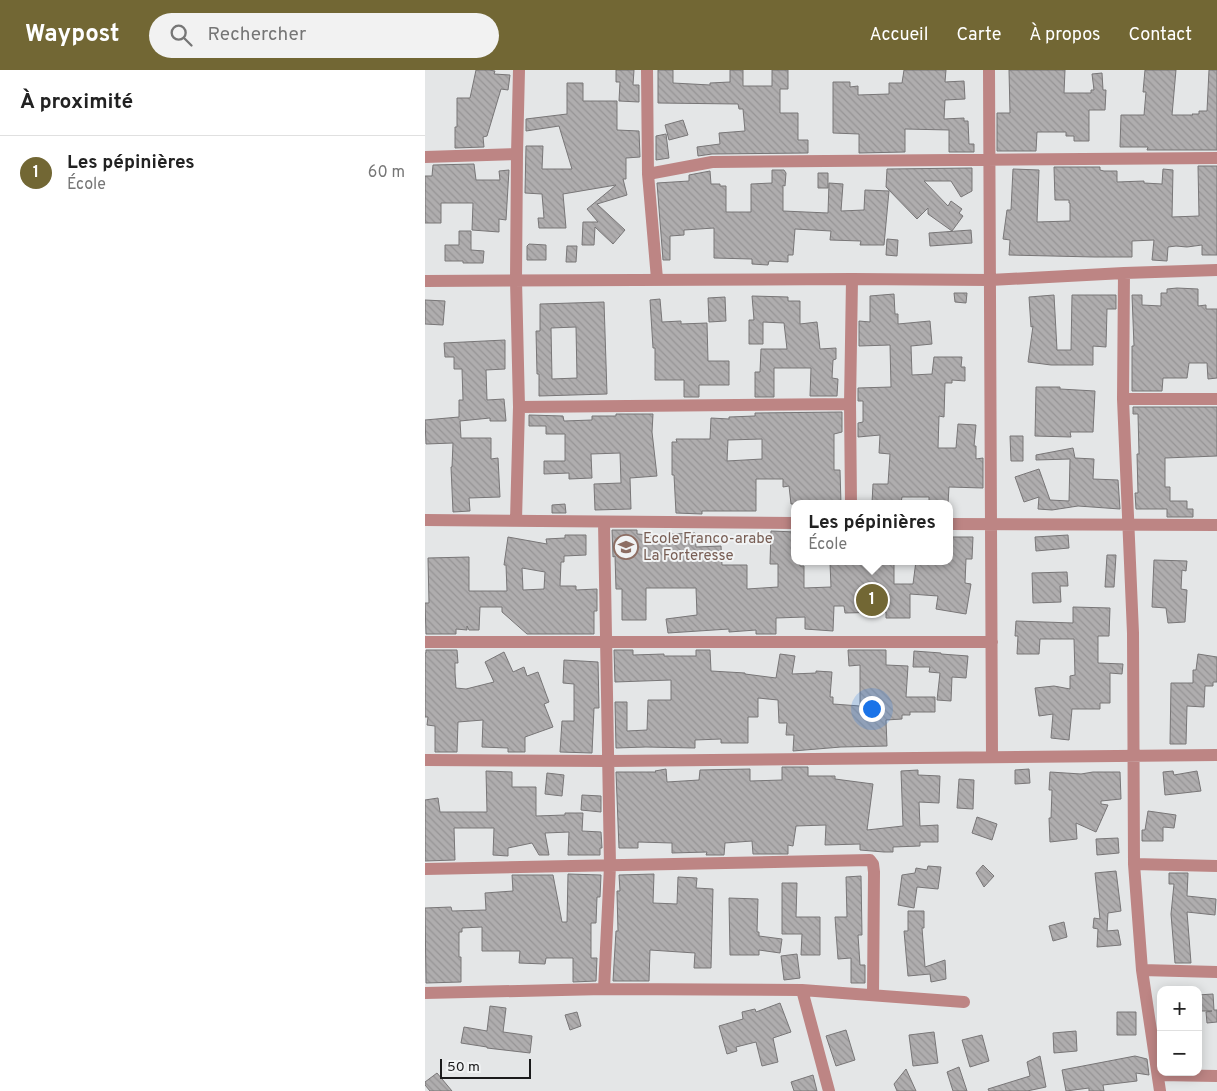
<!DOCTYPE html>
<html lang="fr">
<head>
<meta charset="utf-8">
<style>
  body { margin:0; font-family:Overpass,sans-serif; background:#f2f2f2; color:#222 }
  .controls { position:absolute; right:15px; bottom:15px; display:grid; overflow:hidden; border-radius:10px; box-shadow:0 2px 12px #0003 }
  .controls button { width:45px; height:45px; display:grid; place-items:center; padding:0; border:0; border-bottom:1px solid #e0e0e0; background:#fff; color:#222; font:25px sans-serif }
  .scale { position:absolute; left:15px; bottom:12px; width:91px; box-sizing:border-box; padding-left:5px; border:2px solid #1a1a1b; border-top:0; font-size:14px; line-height:18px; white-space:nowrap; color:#1a1a1b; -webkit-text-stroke:4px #f1f3f4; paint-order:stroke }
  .you { position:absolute; left:446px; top:638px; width:18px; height:18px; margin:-12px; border:4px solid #fff; border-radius:50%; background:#1a73e8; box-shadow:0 0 0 8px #1a73e833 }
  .badge { display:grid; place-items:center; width:32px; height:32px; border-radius:50%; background:#726734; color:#fff; font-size:16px; font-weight:700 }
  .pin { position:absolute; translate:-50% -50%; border:2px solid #fff; box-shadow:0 1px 5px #0006 }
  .popup { position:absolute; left:366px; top:430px; width:162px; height:65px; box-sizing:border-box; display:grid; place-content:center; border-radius:10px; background:#fff; filter:drop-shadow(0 1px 4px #0005); font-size:16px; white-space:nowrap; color:#767676 }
  .popup b { font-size:19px; color:#222 }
  .popup::after { content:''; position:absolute; left:50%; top:100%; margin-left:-10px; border:10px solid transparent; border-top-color:#fff }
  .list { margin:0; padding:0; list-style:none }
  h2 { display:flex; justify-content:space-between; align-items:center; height:65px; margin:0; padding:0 20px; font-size:21px }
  h2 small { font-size:16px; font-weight:400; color:#767676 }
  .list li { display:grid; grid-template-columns:32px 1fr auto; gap:15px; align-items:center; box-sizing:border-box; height:75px; padding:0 20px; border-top:1px solid #e0e0e0 }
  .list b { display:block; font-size:19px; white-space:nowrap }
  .list p { margin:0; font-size:16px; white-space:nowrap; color:#767676 }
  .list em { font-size:16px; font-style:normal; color:#767676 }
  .icon { flex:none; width:28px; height:28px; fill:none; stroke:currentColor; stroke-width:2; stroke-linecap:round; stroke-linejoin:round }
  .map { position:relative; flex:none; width:792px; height:1021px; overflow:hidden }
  header { display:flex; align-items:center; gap:30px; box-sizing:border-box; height:70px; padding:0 25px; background:#726734; color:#fff }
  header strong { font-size:24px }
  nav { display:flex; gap:28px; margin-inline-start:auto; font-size:18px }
  .search { width:350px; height:45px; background:#f2f2f2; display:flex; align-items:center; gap:12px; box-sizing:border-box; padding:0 18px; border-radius:28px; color:#767676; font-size:19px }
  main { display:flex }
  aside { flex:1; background:#fff }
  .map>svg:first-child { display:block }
</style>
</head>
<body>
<header>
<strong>Waypost</strong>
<div class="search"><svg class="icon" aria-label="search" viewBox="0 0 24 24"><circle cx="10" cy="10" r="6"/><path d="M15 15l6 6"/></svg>Rechercher</div>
<nav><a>Accueil</a><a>Carte</a><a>À propos</a><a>Contact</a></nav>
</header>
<main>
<aside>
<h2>À proximité<small></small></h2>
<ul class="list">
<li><span class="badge">1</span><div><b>Les pépinières</b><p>École</p></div><em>60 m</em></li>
</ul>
</aside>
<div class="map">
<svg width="792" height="1021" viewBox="0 0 792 1021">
  <defs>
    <pattern id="building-back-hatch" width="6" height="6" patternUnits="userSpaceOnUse" patternTransform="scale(1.25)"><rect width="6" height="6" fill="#afadae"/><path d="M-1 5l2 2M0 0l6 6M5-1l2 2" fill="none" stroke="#969495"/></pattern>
  </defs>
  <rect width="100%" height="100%" fill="#e4e6e7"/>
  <path fill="url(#building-back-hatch)" stroke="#787677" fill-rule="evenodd" d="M51,0h13l6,1 -1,3 16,1 -2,15 -7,-1 -14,47 -4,1 1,10 -29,1v-21h2v-29h13z
    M191,0h18l-1,15h6v17l-20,-1 1,-19h-4z
    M233,0h15v13l37,2v-2l20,-1v-12h13v16h29v-16h16v19h-8v24h18v27h10v13l-96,1 -14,2 -1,-9 23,-3 -1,-11 26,-2 -2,-22h-4l-1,-5 -80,-1z
    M479,0h42l-1,12 19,-1 1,18 -20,1 -1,19 20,-1v3h4l1,23h5v8h-25v-22l-44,-1v23l-46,1v-19l-26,-1v-51h17v5l8,-1v9l31,-1v-11h13z
    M584,0h56l-1,23h27v-3h3l-2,-16 10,-1 1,17h3l-1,20h-16v31h-15v-5h-8v-4h-29l-1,19h-39v-38h13z
    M720,0h31l-4,45h21l-1,-1h7v-3h8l2,-41h8v80h-70l1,-3h-28l1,-32h23l2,-23h-3z
    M142,13h16v18h34v29l22,1 1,26 -14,1v21h-3l4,16 -30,9 28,26 -12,14 -18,-17 -1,18h-12l1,-23h15l-11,-13 29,-24 -53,9 3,34h-27l-1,-10h6l-2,-24 -17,-1 1,-47h17l-1,23h30l-13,-43 -33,5v-12l41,-5z
    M258,50l5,15 -19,5 -4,-15z
    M241,64l3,24 -13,2v-24z
    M49,94l2,16h24l-1,-9 10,-1 -3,50 -7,-1v13l-27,-2 1,-27h-32v20h-16v-47h7l1,-11z
    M773,96h19v89h-15v-10l-15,2 -11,-1 -8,1 -1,14 -15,-1 2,-20 -22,1v16h-38l-85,-2 1,-15 -7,-1 4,-29h4l2,-41 26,1 -2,52 33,-1v-18h-1v-3h-14l-1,-33h46v3l4,1h13v11l27,-1v2l18,1 1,-15 10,1 -1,47 27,-1z
    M547,98v23l-11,6 -10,-16h-27l24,25 3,-5 11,8 -3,4 4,3 -11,15 -24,-17v-6l-11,11 -31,-32 1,-18z
    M347,100h12l2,3 -1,13 -2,-1v26l45,2 1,-30 14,1 -2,27 23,-1 1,-20 24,1 -5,54h-24l1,-4 -31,-1 1,-9 -36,-2 -2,26h-5v7l-19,-1 -1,4 -16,-1v-5l-38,-1v-30l-30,2v5l-14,1v24h-7l-6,-77 32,-2v-6l21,-4 1,13h9v2h6v26h25v-28l21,-1z
    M393,103h10v15h-10z
    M546,160l1,13 -42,3 -1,-13z
    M34,161h12v19l13,1 -1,12h-20v-2h-18v-16h14z
    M462,169l11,1 -1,16 -11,-1z
    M104,174l17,1v15h-19v-14z
    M142,176h10l-1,16h-10z
    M752,218l21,1v17l8,-1v4h11v69l-9,1 -1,-16h-18l-2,15h-24l-1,13h-30v-45h2l-2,-51h10v10l19,1v-13h6v-4z
    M529,223h13l-1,10 -11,-1z
    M469,224l1,20h3v10l32,-3 2,23 -21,2 1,29 20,-1 2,-17h28l-1,10h4v14l-13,-1v3h-7l-1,34 -5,-1 -1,32h18l2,-24 18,1 -2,21h2v13l7,-1v30l-34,-1 -1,17h-19v-7h-27l-1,6h-29l1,-19h15l2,-30 -11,-1 1,-18 -22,2v-14l5,-1v-21h-5v-13l33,-1 -1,-42 -31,1v-25l11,1v-26z
    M629,225l3,55h14l1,-55h44v14h-9l-1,38 -13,-1v19h-42l-23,-3 5,-36 -2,1 -2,-30z
    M327,226l36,1v4h12v23l17,-2 3,27 16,-1v11l-3,1 -1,18 6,1 -1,17h-27l1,-28h-37v29h-19v-25h5l1,-23h26l-3,-26 -21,-1v22h-14v-24h5z
    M300,227l1,24 -17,1 -1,-24z
    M235,229l2,23 19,-1v3l26,-1 1,38h21v24h-30v12h-15v-17h-29v-32h-2l-3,-48z
    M0,230l20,1 -2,24 -18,-1z
    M179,232l3,92 -68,2v-22h-2l-1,-43h4v-27zM151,257l1,51 -25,1 -1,-51z
    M80,270v29l-19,1 1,30 17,-1 2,22h-16v-3l-30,3 1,17h30v21l7,-1 2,39 -31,1 1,13 -17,1 -2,-45h1l1,-24 -27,1 -1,-24 34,-3v-17h4l-1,-31h-8v-12h-9l-1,-14z
    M611,317h24v2l35,2 -2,41h-23l1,5 -36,-1z
    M708,337h84v49l-52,2v29h5v14h17v8h6v8h-26v-8h-31l-1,-16h3l-1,-39h2l-1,-40h-5z
    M417,342v20l-8,2v36h6l1,34h-50l-2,-18 -6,1v-8h-27v32h-54v3l-26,-1 -2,-38h-2v-33h5l-1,-3h34l1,-21 18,1v-2l26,-1v-3zM337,369v20l-35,2 1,-21z
    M191,344h37l-1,18 5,44 -27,2 1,31 -36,1 -1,-26 27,-1 -1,-30 -29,1 1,24 -23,1v-6l-25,1v-13h21v-27h-19v-8h-17v-11l34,1 1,5 28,-1v-4h24z
    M585,366h13v25h-12z
    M648,378l2,10 19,1 -1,20 25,1 2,29 -42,-3 -26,4 -14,-1 1,-12 -15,5 -9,-25 24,-8 11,31 19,1 1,-42 -34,1v-5z
    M140,434l1,9h-14v-8z
    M187,460h25v4l35,3v-3l23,-1 1,14 25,-1 1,19h25v24l31,-2v-23h-8l1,-33 24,1v29h5v5h4v22l27,-1 -1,-24 34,-2h30v23h19l3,-23h33v-24h24l-1,22h-6l-1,24 6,1 -5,30 -30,-5 2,-13 -28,-2v24h-24v-6l-41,1 -1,-7h-10l-1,25 -28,-2v-12l-29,1v16h-20v-4l-27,2v-3l-61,4 -2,-14 31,-4 -1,-27h-50v32h-24v-31h-6l-1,-33 -2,1z
    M140,465h21v20l-22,1v6h-3l-1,24h16v4l21,-1v22h-3v23h-67l-25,-22v-5h-22l-1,23h-10l-2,-4v4l-11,-1v5h-30l-1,-31h4l-1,-45 41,-1v34h38l-1,-26h-2l4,-28 39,7 -1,-5 19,-1zM97,498l23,4 -1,17 -21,1z
    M643,465l1,13 -33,3 -1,-14z
    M682,485h9l-2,32h-9z
    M729,490l33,1 -1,10 -4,-1 -1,19 6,1 -2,32 -17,1 -2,-15 -14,-1z
    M642,502l1,14h-8l1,16 -28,1 -1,-30z
    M648,537l37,1 -1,28h-11v27l25,1 -1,10 -12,-1v30h-10v6h-28l-3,31 -18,-2 2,-24 -14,2 -4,-28 19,-2 16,3v-13l5,-1 -1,-36h-34l-1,15h-22l1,-18h-3l1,-15 57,2z
    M1,580h31l1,13h-3v10l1,15 10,1 28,-7 -9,-20 19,-10 9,20 11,-5 3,9 11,-4 11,30 -5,2 9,23 -28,10v15h-17v-4l-26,-1 1,-27 -25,2 -1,30h-22v-26l-8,-1 1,-8h-3v-64h1z
    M189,580h19v5l31,-1v2h32v-6h14l1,21 34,2v1l31,4 4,-24 15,2 -3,18 24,-1v-2l16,1 -2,25h3v7l27,2v-41l-11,1 -1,-16h38v15l22,1 -2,31h29v15h-25v3h-8v4l-16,1 1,26 -46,1 -48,4 1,-16h-8l1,-12h-8l-1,-23 -20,-2v19h-10v26h-27v-4l-26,1v8l-49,-1 -30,1 -1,-46h12v29l20,-1 1,-30h23v-20l-56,2z
    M489,581l27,2v1l27,2 -2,22 -14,-1 -1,24 -14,-1 3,-27 -11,-1 1,-5h-17z
    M773,584l19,3v25h-4v4h-8l-1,21 -17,-1 -1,38h-16l1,-61h22v-13h3z
    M139,590l34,2 1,46h-5l-2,45 -32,-1 2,-31h12v-37l-11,-1z
    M357,697h26v9h27v3l38,5 -6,46 36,-4 -2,-55 17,-1v5l22,1 -1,27 -20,-1 1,24 18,-1v17h-18v4l-27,1v5h-9l-24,-2v-6l-35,1 1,-20 -30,1 -3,20 -5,-1v9h-35l-1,-13 -27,2 -1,12h-18l1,-3 -35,1v-10l-34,-1v6h-19l-3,-76h40l-1,-1 11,-2 1,13 32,-2 1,-10 50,-1v12l32,-1z
    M604,699l1,14 -15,1v-14z
    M61,701l26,1v15h24v29l29,-1v-2h18l-1,18 19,1 1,16h-2v7h-32l1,-23 -24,1 4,22h-10l-7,-12 -24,5v8l-15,-1 1,-27h-40l1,32 -30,1v-61l13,-2 2,14h47z
    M748,701l1,4 23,-4 4,20 -36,4 -2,-23z
    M625,702l31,2 12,-2h27l1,27 -20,2v3l7,1 -12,27 -20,-9 1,16 -27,3 -1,-24h2l1,-28h-3z
    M122,703l17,2 -2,21 -17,-2z
    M534,709l15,1 -1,29 -16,-1z
    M157,725l19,1v16l-20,-2z
    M723,741l28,4 -2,13 -11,-1v14h-21v-11h3z
    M552,747l20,7 -5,16 -20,-7z
    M693,768l1,15 -22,2 -1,-16z
    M558,795l11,11 -10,11 -8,-14z
    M503,796l13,1 -3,22 -21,-2 -3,21 -16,-3 4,-30 13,-2 1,-5 11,2z
    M691,801l5,40 -13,2 -1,18 11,-1 3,15 -24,2 1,-18 -5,-1 1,-10 6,1 -5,-46z
    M744,803h19l-1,23 29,3 -1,16 -28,-3 4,51h-16l-4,-49 3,-30h-5z
    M143,804l33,1 -1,22h-3l-1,26h-5v35h6l-1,23 -23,1v-24h-27l-1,6 -26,-1 1,-12h-38v-24l-20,1v4h-3v25h2v25l-35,1 -1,-75 26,-1 1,4 34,-1 -1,-17 28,-2 -1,-16h41l9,47h5z
    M229,804l-1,29 24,1 1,-27 19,1 -1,10 17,1 -2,79h-17l1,-15 -45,-3 -1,31h-36l3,-50h2l-1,-38v-2h3l-1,-16z
    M436,806l1,59h-4l2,30h5v18h-14v-25l-13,1 -3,-42h12l-1,-40z
    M357,813h15l-1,34h24v38h-19l1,-21h-20z
    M304,828l29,1 -1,33h2v4l23,3 -2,14 -21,-3v5h-29z
    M483,841h16v17h-2l3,39 20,-7 1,19 -15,3 -1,-8 -22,2 -4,-45h4z
    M639,852l3,15 -14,4 -4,-15z
    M372,884l3,24 -16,2 -3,-24z
    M788,924l1,16h3v12l-10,1 -1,-11 6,-1h-14v-16z
    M355,933l11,29 -18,6 5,24 -16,4 -6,-24 -20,5 1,4 -10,3 -8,-28 24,-7 -1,-7 13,-3 1,3z
    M65,936l16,2 -3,24 29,4 -2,17 -43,-5v-1l-26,-4 3,-16 23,4z
    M152,942l4,14 -11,4 -5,-15z
    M692,942h19v23h-19z
    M421,960l9,30 -19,6 -10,-30z
    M651,961l1,20 -23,2 -1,-20z
    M509,962l4,31 -25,3 -4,-31z
    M557,965l7,26 -19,6 -8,-27z
    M615,986l6,31 -19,4h-38l-1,-2 42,-13 -3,-14z
    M710,986l12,3 2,16 -13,-2 1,8 -34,4 1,6h-15v-3l-23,3 -4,-21z
    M534,997l8,24h-14l-6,-19z
    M481,999l10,22h-19l-3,-7z
    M12,1003l15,18h-22l-5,-6v-3z
    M388,1005l4,16h-23l-3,-9z"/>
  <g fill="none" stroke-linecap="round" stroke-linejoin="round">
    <path stroke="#bd8584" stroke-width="12" d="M222,0l1,104 64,-12 505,-4
      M564,0l3,686
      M0,87l92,-3
      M223,104l9,105
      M699,203l-1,126 10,234 1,231 8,106 18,121
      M0,211l427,-2 138,1 134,-7 93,-3
      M698,329h94
      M94,337l331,-3
      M426,434l-1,-100 2,-125
      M0,450l370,3
      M91,450l3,-113 -3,-127 1,-126 2,-84
      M524,454l268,1
      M0,572h567
      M0,690l184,1 608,-6
      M709,794l83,2
      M0,799l445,-9 3,4 1,8 -1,123
      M717,900l75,2
      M179,919l6,-123 -6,-344
      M377,920l27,101
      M0,923l179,-4 198,1 162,12
      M734,1005l58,1"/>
  </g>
  <defs>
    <symbol id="school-ring" viewBox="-11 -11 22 22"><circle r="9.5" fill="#f1f3f4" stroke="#8d6e63" stroke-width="1.5"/><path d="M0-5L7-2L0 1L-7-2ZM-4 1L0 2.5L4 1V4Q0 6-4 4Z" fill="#8d6e63"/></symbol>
  </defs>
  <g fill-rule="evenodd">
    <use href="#school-ring" x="187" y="463" width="28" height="28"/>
  </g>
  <g text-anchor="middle" stroke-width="4" stroke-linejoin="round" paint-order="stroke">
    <g font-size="15" fill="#785e54" stroke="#f1f3f4" text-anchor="start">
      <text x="218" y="473">Ecole Franco-arabe<tspan x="218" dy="17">La Forteresse</tspan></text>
    </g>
  </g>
</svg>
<div class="controls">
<button>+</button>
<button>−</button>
</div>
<div class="scale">50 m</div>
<div class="you"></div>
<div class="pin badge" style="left:447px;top:530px">1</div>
<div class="popup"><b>Les pépinières</b>École</div>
</div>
</main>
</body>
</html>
